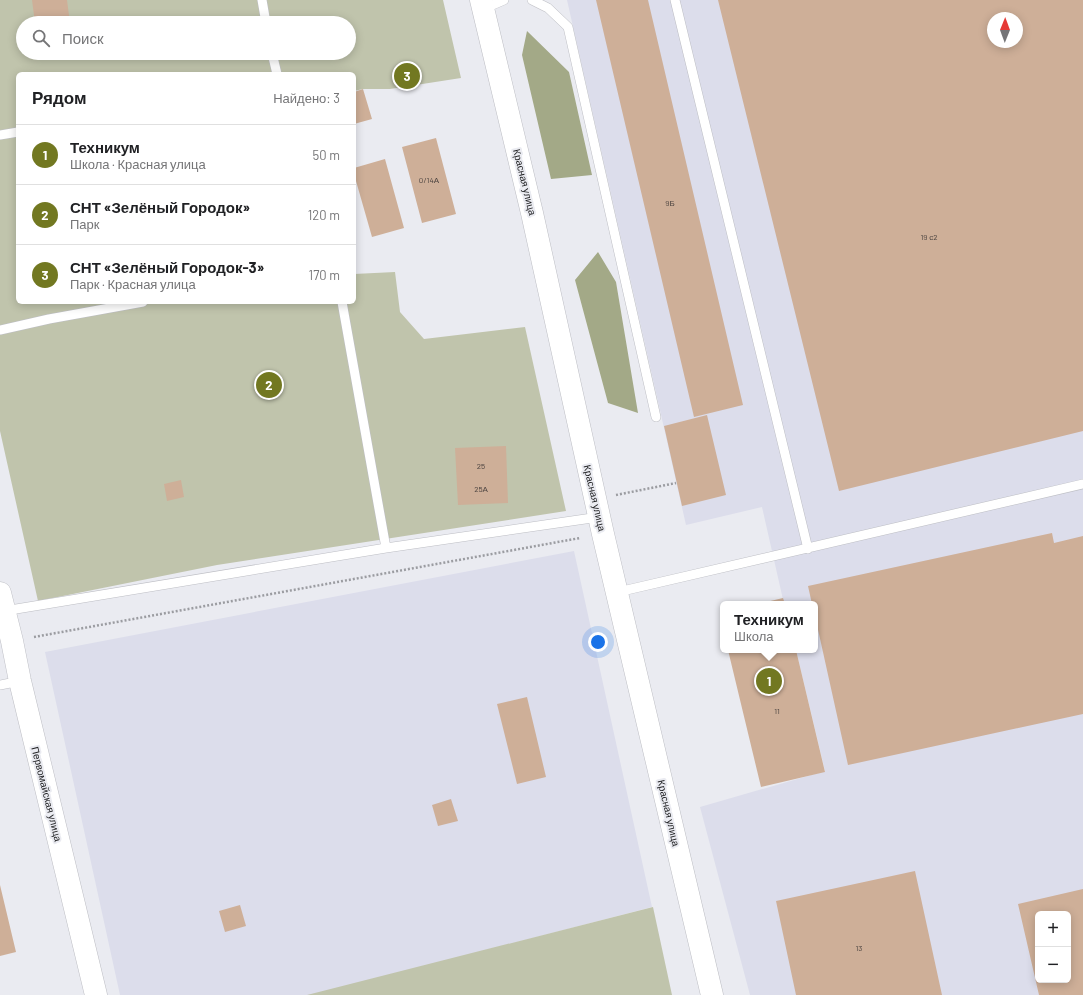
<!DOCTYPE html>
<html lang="ru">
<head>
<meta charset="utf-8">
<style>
  body { margin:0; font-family:Barlow,sans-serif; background:#f2f2f2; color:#202124 }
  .controls { position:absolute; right:12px; bottom:12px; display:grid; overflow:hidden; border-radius:6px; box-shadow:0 2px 10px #0003 }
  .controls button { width:36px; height:36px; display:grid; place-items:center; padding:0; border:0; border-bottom:1px solid #e0e0e0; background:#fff; color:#202124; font:20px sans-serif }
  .compass { position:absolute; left:987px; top:12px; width:36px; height:36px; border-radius:50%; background:#fff; box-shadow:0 2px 10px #0003; rotate:1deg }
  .you { position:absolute; left:598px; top:642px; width:14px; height:14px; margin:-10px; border:3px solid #fff; border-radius:50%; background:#1a73e8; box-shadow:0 0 0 6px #1a73e833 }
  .badge { display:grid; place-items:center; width:26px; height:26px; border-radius:50%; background:#727821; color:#fff; font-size:13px; font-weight:700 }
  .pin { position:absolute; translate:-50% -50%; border:2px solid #fff; box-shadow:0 1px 4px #0006 }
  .popup { position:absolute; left:720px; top:601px; width:98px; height:52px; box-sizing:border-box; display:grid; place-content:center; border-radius:6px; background:#fff; filter:drop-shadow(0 1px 3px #0005); font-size:13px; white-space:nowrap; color:#757577 }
  .popup b { font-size:15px; color:#202124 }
  .popup::after { content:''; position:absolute; left:50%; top:100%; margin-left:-8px; border:8px solid transparent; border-top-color:#fff }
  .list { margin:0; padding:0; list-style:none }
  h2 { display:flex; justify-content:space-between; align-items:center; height:52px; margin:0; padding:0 16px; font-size:17px }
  h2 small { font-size:13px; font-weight:400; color:#757577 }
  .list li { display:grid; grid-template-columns:26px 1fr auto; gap:12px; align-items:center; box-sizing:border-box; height:60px; padding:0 16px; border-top:1px solid #e0e0e0 }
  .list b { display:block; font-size:15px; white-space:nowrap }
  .list p { margin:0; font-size:13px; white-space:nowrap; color:#757577 }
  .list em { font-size:13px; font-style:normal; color:#757577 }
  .icon { flex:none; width:22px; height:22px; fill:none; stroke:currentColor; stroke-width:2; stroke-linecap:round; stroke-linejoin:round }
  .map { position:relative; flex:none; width:1083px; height:995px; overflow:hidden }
  .search { position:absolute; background:#fff; box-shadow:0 2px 10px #0003; left:16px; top:16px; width:340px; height:44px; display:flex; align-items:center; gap:10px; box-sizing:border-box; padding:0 14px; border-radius:22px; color:#757577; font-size:15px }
  .panel { position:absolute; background:#fff; box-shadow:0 2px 10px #0003; left:16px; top:72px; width:340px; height:232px; border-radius:6px }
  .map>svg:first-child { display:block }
</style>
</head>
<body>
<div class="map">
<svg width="1083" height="995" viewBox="0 0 1083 995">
  <rect width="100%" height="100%" fill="#eaebf1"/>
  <path fill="#dcddeb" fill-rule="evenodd" d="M567,0h516v995h-333l-50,-188 125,-36 -29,-121h19v-46h-31l-22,-97 -76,18zM993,18h24v24h-24zM1038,914h30v66h-30z
    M574,551l78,356 -339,88h-193l-75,-343z"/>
  <path fill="#c0c4ac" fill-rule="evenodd" d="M0,0h443l18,78 -71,11h-27l-9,2v-17h-336v228h336v-28l41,-2 5,40 24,27 101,-12 41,184 -349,54 -179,36 -38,-170zM23,23h326v30h-326z
    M653,907l19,88h-365z"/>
  <path fill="#a3a987" d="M527,31l42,41 23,103 -41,4 -29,-124z
    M598,252l18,30 22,131 -30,-10 -33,-123z"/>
  <path fill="#ceaf98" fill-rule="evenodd" d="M32,0h35l3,23h-35z
    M596,0h52l95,405 -49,12z
    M718,0h365v431l-244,60zM993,18h24v24h-24z
    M363,89l9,30 -18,5v-32z
    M436,138l20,76 -34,9 -20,-76z
    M385,159l19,69 -32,9 -18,-63v-6z
    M707,415l19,80 -44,11 -18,-80z
    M506,446l2,57 -50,2 -3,-57z
    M181,480l3,17 -17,4 -3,-17z
    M1052,533l2,10 29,-7v178l-235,51 -33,-149v-12h-3l-4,-18z
    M783,598l2,6h-22l-1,-1z
    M728,650h68l29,122 -64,15z
    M527,697l19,80 -29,7 -20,-80z
    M451,799l7,22 -20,5 -6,-21z
    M915,871l27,124h-146l-20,-94z
    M0,885l16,67 -16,4z
    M1083,889v106h-44l-21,-91zM1038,914h30v66h-30z
    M240,905l6,21 -21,6 -6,-21z"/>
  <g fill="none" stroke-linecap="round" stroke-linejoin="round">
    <defs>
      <path id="service" d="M262,0l4,23
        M532,0l16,8 20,19 88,390
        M675,0l133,549
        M483,9l21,-9
        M272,53l5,21
        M0,135l18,-3
        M342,302l44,246
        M0,330l49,-11 94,-17
        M618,592l465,-108
        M4,611l382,-63 213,-31
        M0,685l20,-4"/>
      <path id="tertiary" d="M0,593l12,48 8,40 76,314"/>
      <path id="secondary" d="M481,0l51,213 71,321 109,461"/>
    </defs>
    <use href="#service" stroke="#bdbec4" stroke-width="10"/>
    <use href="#tertiary" stroke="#bdbec4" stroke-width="23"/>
    <use href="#secondary" stroke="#bdbec4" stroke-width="23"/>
    <path stroke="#9b9ca1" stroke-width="2.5" stroke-dasharray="2 2" stroke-linecap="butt" d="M616,495l60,-12
      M34,637l546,-99"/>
    <use href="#service" stroke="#fff" stroke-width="9"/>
    <use href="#tertiary" stroke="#fff" stroke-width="22"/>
    <use href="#secondary" stroke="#fff" stroke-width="22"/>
  </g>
  <g text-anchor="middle" stroke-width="4" stroke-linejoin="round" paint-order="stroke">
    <g font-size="8" fill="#4c4440">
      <text x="429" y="183">0/14А</text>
      <text x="670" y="206">9Б</text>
      <text x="929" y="240">19 с2</text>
      <text x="481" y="469">25</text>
      <text x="481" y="492">25А</text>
      <text x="777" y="714">11</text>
      <text x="859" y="951">13</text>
    </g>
    <g font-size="10" fill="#202123" stroke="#eaebf1">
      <text transform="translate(525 182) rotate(76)" y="4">Красная улица</text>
      <text transform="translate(595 498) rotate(77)" y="4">Красная улица</text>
      <text transform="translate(47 794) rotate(76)" y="4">Первомайская улица</text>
      <text transform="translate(669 813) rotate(77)" y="4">Красная улица</text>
    </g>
  </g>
</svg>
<div class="controls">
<button>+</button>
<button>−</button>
</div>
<svg class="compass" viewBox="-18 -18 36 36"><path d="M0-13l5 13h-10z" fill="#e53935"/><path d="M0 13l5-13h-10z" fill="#757577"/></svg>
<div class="you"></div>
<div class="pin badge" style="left:769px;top:681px">1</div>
<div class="popup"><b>Техникум</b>Школа</div>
<div class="pin badge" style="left:269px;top:385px">2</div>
<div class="pin badge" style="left:407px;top:76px">3</div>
<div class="search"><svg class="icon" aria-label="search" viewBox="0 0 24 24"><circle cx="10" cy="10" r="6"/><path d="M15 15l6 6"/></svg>Поиск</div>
<section class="panel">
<h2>Рядом<small>Найдено: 3</small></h2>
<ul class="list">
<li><span class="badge">1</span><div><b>Техникум</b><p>Школа · Красная улица</p></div><em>50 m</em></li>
<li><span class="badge">2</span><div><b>СНТ «Зелёный Городок»</b><p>Парк</p></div><em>120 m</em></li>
<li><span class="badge">3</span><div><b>СНТ «Зелёный Городок-3»</b><p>Парк · Красная улица</p></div><em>170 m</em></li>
</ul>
</section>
</div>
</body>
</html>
